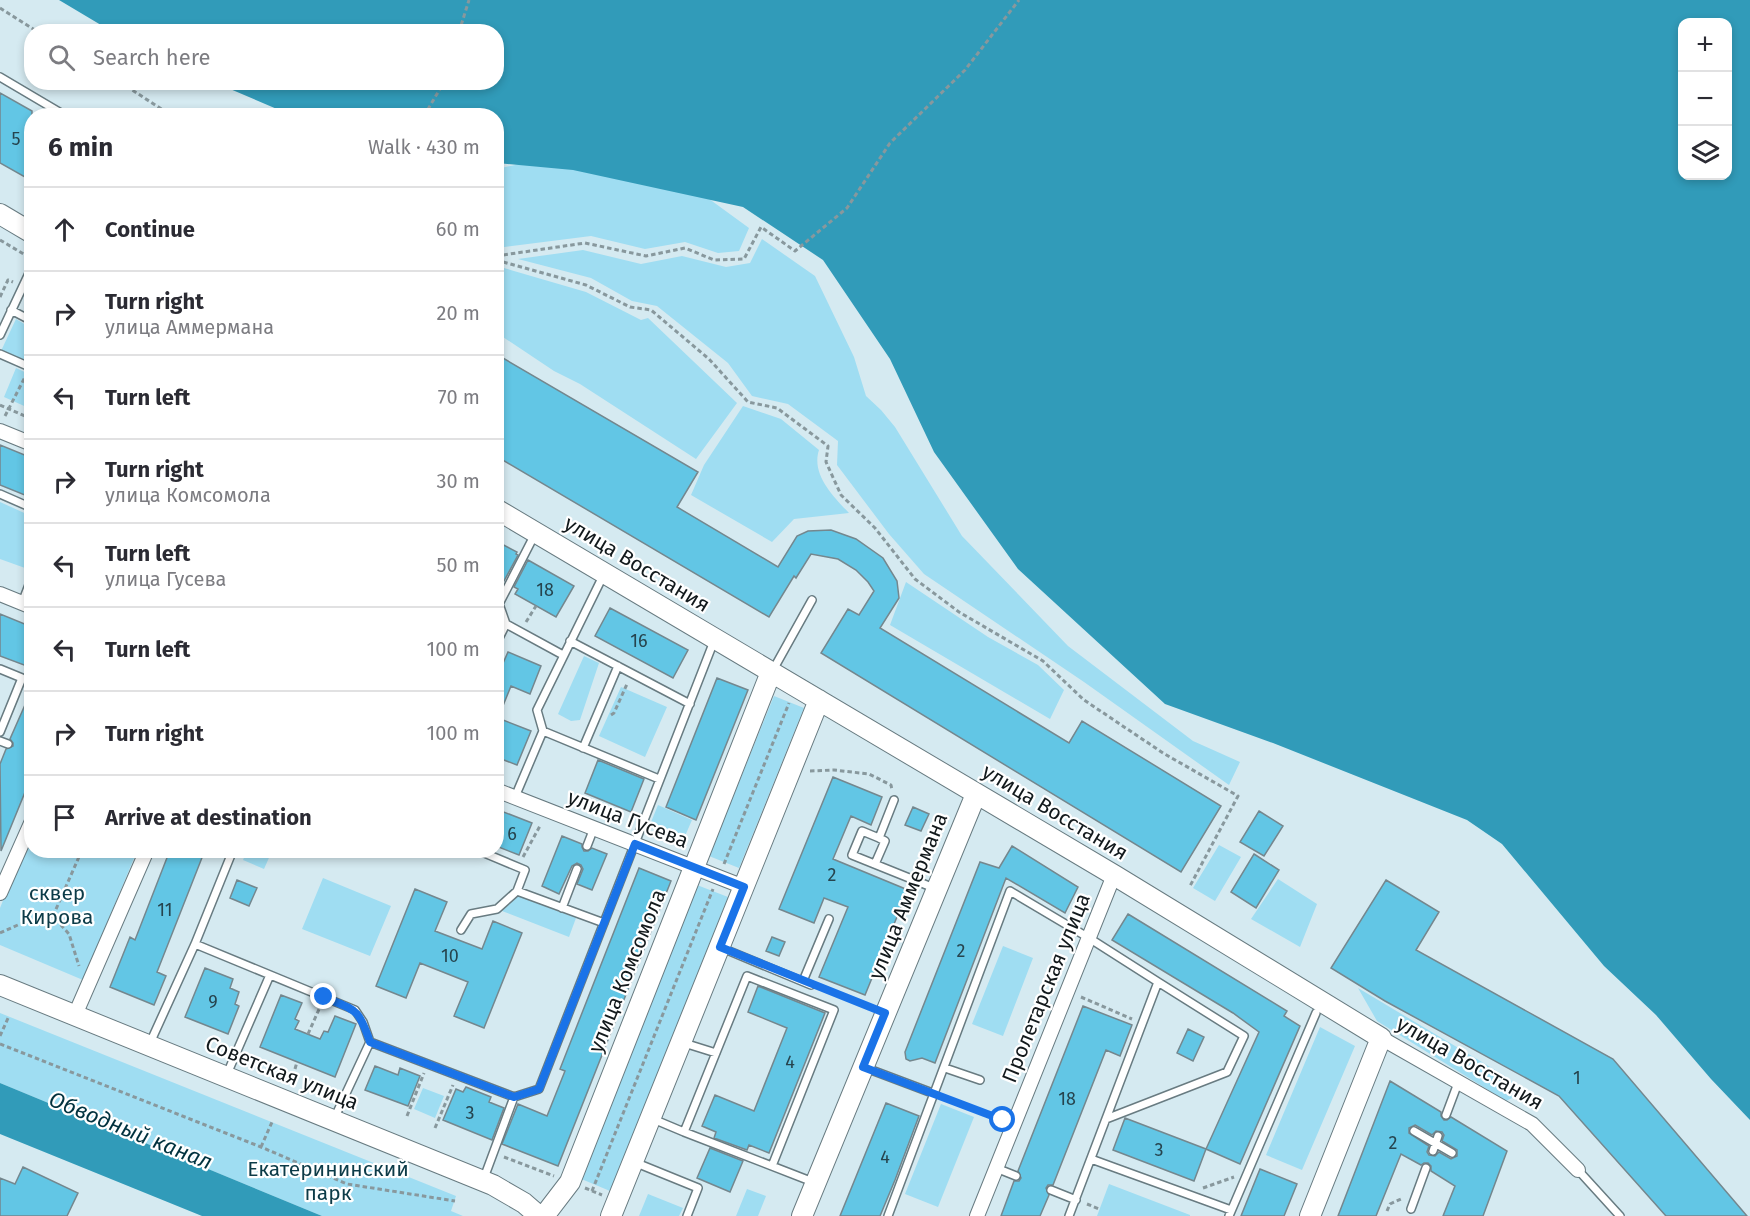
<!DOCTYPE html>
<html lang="en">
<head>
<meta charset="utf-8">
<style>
  body { margin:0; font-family:"Fira Sans",sans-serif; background:#f2f2f3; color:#2b2b33 }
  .controls { position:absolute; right:18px; top:18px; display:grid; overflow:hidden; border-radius:12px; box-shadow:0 3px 9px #0003 }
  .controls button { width:54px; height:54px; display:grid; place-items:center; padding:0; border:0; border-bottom:2px solid #e1e1e2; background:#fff; color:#2b2b33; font:30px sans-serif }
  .stop { position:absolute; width:18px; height:18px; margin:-14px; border:4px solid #1a73e8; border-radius:50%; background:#fff }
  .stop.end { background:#1a73e8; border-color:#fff; box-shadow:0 2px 6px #0008 }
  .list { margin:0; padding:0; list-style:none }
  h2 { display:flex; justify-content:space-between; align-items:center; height:78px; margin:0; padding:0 24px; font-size:26px }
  h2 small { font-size:20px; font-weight:400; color:#7c7c81 }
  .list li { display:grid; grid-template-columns:39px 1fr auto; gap:18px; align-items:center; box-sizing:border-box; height:84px; padding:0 24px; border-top:2px solid #e1e1e2 }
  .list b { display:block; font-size:22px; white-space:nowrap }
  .list p { margin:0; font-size:20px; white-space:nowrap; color:#7c7c81 }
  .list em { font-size:20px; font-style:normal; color:#7c7c81 }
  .icon { flex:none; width:33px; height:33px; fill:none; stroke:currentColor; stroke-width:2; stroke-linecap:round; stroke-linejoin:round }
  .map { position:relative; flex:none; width:1750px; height:1216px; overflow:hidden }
  .search { position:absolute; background:#fff; box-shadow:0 3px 9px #0003; left:24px; top:24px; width:480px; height:66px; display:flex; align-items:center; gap:15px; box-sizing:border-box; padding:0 21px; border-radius:24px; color:#7c7c81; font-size:22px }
  .panel { position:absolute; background:#fff; box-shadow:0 3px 9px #0003; left:24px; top:108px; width:480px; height:750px; border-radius:24px }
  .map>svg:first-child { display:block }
</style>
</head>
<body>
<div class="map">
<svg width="1750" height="1216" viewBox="0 0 1750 1216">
  <rect width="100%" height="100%" fill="#d5eaf1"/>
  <path fill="#9fddf2" d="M559,156l131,29 59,43 -10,23 -21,2 -33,-11 -40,7 -54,-13 -94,12 -1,-79z
    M762,239l53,37 39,81 12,39 15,14 14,17 67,109 106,110 125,95 47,21 -11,23 -145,-103 -160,-108 -35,-40 -52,-69 1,-24 -50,-37 -36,-8 -24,-33 -71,-57 -25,-5 -41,-23 -73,-19 65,-9 58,14 41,-8 44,11 24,-4z
    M497,266l89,26 55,28 7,-2 89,85 -41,56 -116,-75 -26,-13 -57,-38z
    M16,319l15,9v36l-30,-13z
    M16,368l15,7v34l-27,-12z
    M743,406l38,13 38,31c-8,24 14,46 30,63l-55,6 -22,23 -81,-47 13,-30z
    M0,502l31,14v32l-6,20 -25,-9z
    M906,582l82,55 50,28 26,25 -14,29 -160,-94z
    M584,656l15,7 -19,57 -9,1 -13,-7z
    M621,687l46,20 -22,50 -46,-21z
    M774,696l30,12 -65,160 -30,-12z
    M658,805l34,15 -7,16 -34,-14z
    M31,831l1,19 105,1 -54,129 -83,-35v-37z
    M1219,845l22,12 -26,44 -22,-13z
    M247,851h25l-8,18 -21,-9z
    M323,878l68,28 -21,50 -68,-27z
    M1278,879l39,25 -17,43 -49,-28z
    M697,885l31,12 -118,294 -31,-13z
    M518,896l58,22 -7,19 -67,-26z
    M1003,946l30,12 -30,78 -31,-12z
    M1358,988l149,89 17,15 -18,9 -129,-80z
    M0,1013l456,183 -5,15 12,5h-141l-322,-133z
    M1320,1027l35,19 -53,124 -36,-15z
    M423,1088l21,8 -9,22 -21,-9z
    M941,1104l33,13 -36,90 -33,-13z
    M1109,1184l81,31v1h-93z
    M747,1189l19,7 -8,20h-22z
    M648,1194l35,14 -4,8h-40z"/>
  <path fill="#319bb9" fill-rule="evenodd" d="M59,0h1691v1120l-39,-41 -55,-64 -52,-49 -102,-122 -35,-24 -194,-77 -108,-39 -147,-135 -84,-117 -44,-93 -67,-99 -80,-53 -170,-37 -76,-7 -1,-47 -205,-1 -75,-32 280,-1v-50l-385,-1zM1682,22h46v154h-46z
    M0,1083l322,133h-120l-202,-82z"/>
  <path fill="#62c6e5" stroke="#74878e" stroke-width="1.5" fill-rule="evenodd" d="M0,93l32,18v70l-32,-18z
    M496,354l202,118 -21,35 101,60 19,-31 11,-5 23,-1 25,9 27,19 14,23 2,17 -19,30 189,115 13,-22 139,85 -40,66 -360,-219 27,-44 11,6 15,-24 -6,-9 -12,-12 -18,-11 -27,-5 -15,24 -2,-2 -25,41 -273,-161z
    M0,445l32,13v40l-32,-13z
    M496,541l21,11 -1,2 2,1 -14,26 -8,-4z
    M528,560l46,26 -18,31 -41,-23 3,-5 -4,-2z
    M610,608l78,42 -15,28 -78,-42z
    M0,614l32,13v41l-32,-12z
    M508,652l33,14 -11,28 -19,-8 -13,32 33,13 -14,34 -21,-8v-78z
    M717,678l31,12 -52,130 -30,-13z
    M32,689v86l-31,76 -1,-87 6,-15 7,-3v-3l-3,-4z
    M598,760l46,19 -13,33 -46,-19z
    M833,777l49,20 -11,28 -20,-9 -18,43 75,31 -43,105 -46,-18 29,-70 -24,-9 -10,25 -35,-14z
    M913,807l16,7 -8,17 -16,-6z
    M496,809l36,14 -13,32 -23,-9z
    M1259,811l24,15 -19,30 -24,-14z
    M562,836l20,8v3l2,4h4l4,-3 15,6 -15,36 -15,-6 6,-15 -2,-4 -4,-2 -5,3 -13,28 -17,-8z
    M1012,846l66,41 -13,26 -59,-35 -71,185 -13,-5 -12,3 -4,-2 -1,-7 75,-190 19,6z
    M170,850h35l-48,122 9,4 -12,29 -44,-18 20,-50 5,3z
    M1254,854l25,16 -23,38 -25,-16z
    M639,868l32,13 -113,285 -56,-22 16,-40 29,12 18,-45 -5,-2z
    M237,880l20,8 -8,18 -19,-8z
    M1386,880l53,32 -23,38 197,109 134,157h-81l-107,-120 -174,-95 -54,-33z
    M415,889l32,13 -12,29 47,18 11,-28 29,12 -38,95 -30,-12 14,-34 -48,-19 -14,35 -30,-12z
    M1128,914l159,97 -3,5 16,10 -60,138 -34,-15 53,-117 -26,-19 -121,-73z
    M772,937l13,5 -6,14 -13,-5z
    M205,968l28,11 -3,9 9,4 -4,12 4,2 -11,28 -43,-17z
    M758,986l67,27 -56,140 -20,-8 -2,5 -33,-12 2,-6 -14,-6 13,-31 39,16 33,-83 -39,-16z
    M281,995l21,8 -7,16 4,2 -4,8 25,10 4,-8 4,1 7,-16 21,8 -21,53 -75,-30z
    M1083,1006l49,19 -12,31 -14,-6 -53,135h-5l-2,3 3,7 -9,21h-39l13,-35h5l2,-3 -3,-7z
    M1188,1029l16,8 -11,24 -16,-8z
    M375,1066l23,9 2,-7 20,8 -12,30 -43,-16z
    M1390,1081l51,31v4l3,4h3l4,-3 56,34 -24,65h-40l12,-30 -24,-15v-5l-3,-3h-4l-3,2 -20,-11 -25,62h-38zM1415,1125l17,10 4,-4 6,1 2,3 -2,6 15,9v6l-6,3 -12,-7 -4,4 -6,-1 -2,-3 2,-6 -20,-13v-5z
    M466,1087l25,10 -2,5 15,6 -12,32 -49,-20 13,-31 7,3z
    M886,1103l33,13 -24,64 -15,36h-40z
    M1125,1118l81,31 -12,32 -81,-31z
    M710,1148l33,13 -13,31 -33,-14z
    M23,1167l55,26 -11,23h-67v-38l15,6z
    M1260,1169l37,15 -13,32h-43z"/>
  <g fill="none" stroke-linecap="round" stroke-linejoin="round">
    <defs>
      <path id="lane" d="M0,77l66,39
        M11,310l21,11
        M0,335l32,-68
        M0,354l32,14
        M0,494l32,14
        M496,602l3,2 7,20 57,31
        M22,603l10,-26
        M499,604l36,-70
        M570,641l120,63
        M496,644l10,-20
        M0,669l22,9 -22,54
        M773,670l39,-70
        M543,731l116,48
        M0,741l8,3
        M583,748l35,-82
        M515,797l28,-66 -6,-21 66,-134
        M894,800l-15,38 -17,-7 -10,24 82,33
        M587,846l7,-18
        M477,850l48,20 -8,21 87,32
        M875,864l10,-23 -6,-3
        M562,908l15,-39
        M461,930l10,-16 26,-5 20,-18
        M195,944l160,66 8,12 7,20 144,55 -30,81
        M722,948l89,37
        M803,981l26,-62
        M150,1043l45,-99 38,-94
        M684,1043l32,10
        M866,1068l69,26
        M945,1068l35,12
        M227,1074l43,-99
        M514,1097l25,-8 175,-448
        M1446,1115l12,-32
        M334,1119l36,-77
        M653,1119l31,13
        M1106,1119l121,-47 17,-36 -86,-54
        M1414,1131l38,22
        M1433,1151l5,-15
        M1091,1159l140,51
        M634,1162l64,26 -11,28
        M772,1166l62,-156 -87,-34 -63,156 129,50
        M996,1168l20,8
        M1578,1170l42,46
        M1051,1190l25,10
        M1411,1209l15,-41
        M888,1216l122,-325 79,47 69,44 -89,234
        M1229,1216l87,-203"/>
      <path id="street" d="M0,431l32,13
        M0,594l32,13
        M496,790l248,97
        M0,893l32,-72
        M75,1015l72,-165
        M1381,1038l151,86 46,46
        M977,1216l137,-341"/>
      <path id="secondary" d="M0,214l32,19
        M496,509l618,366 267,163 -71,178
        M0,985l493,200 31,18 15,13
        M544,1216l26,-34 201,-510
        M611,1216l208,-516
        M802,1216l174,-422"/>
    </defs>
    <use href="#lane" stroke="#687b81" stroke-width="10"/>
    <use href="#street" stroke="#687b81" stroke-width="16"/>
    <use href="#secondary" stroke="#687b81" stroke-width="22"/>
    <path stroke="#88989d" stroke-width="3" stroke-dasharray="4.5 3" stroke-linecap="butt" d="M0,8l38,24
      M459,32l10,-32
      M120,82l52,34
      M424,116l20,-34
      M0,240l27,16
      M496,256l89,-13 61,13 39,-8 29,12 30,-1 17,-32 34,24 52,-43 43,-65 75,-73 54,-70
      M496,260l90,25 44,22 21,3 58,49 39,43 29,6 51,38 -2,16 15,33 34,33 40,51 44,33 84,49 41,39 79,53 75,43 -48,90
      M0,297l8,-17 5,2
      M0,405l32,14
      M5,416l20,-39
      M526,622l10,-16
      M611,715l3,-2 13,-29
      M810,771l24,-1 35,4 22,11 1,5
      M523,857l18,-33
      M724,864l65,-161
      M53,916l29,-66
      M0,933l20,-9 33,-8 16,18 10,32
      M821,989l47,17
      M1081,997l51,22
      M308,1034l12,-27
      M0,1036l9,-20
      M0,1044l261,103 86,37 108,17
      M295,1069l2,-7
      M945,1098l56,21
      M407,1116l17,-43
      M435,1128l18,-43
      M261,1147l11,-25
      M504,1157l50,19
      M585,1188l17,7
      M1203,1188l31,-11
      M592,1191l121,-302
      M1087,1204l12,5
      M1387,1211l3,-7 11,-5"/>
    <use href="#lane" stroke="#fff" stroke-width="7"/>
    <use href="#street" stroke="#fff" stroke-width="14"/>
    <use href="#secondary" stroke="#fff" stroke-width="20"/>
  </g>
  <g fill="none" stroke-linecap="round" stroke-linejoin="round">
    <path stroke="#1a73e8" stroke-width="8" d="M324,997c32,14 34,10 46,45l144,55 25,-8 96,-245 109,43 -24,60 165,66 -22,54 140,53"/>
  </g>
  <g text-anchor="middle" stroke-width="4.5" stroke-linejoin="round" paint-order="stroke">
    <g font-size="18" fill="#26444e">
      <text x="16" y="145">5</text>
      <text x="545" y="596">18</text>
      <text x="639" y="647">16</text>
      <text x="512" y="840">6</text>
      <text x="832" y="881">2</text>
      <text x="165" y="916">11</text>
      <text x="961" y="957">2</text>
      <text x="450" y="962">10</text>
      <text x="213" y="1008">9</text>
      <text x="790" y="1068">4</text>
      <text x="1577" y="1084">1</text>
      <text x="1067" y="1105">18</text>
      <text x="470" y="1119">3</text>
      <text x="1393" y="1149">2</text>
      <text x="1159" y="1156">3</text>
      <text x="885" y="1163">4</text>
    </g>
    <g font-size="21" fill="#12191c" stroke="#fff">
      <text transform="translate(637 564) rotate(31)" y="7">улица Восстания</text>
      <text transform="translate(1055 812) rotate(31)" y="7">улица Восстания</text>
      <text transform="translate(628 819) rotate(21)" y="7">улица Гусева</text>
      <text transform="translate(908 896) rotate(-68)" y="7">улица Аммермана</text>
      <text transform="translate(627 971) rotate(-68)" y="7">улица Комсомола</text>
      <text transform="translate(1046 988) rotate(-68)" y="7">Пролетарская улица</text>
      <text transform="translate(1470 1063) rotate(30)" y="7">улица Восстания</text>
      <text transform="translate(282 1073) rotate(22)" y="7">Советская улица</text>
    </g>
    <g font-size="21" fill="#0c3b48" stroke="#fff">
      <text x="57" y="900">сквер<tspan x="57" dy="24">Кирова</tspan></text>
      <text x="328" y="1176">Екатерининский<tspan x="328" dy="24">парк</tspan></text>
    </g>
    <g font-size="22" font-style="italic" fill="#01323f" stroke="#fff">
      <text transform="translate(131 1130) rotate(22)" y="8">Обводный канал</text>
    </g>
  </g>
</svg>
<div class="controls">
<button>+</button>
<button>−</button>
<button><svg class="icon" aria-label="layers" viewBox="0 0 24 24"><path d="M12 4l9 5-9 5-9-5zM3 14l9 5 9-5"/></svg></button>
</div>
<div class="stop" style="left:1003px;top:1120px"></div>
<div class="stop end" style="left:324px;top:997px"></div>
<div class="search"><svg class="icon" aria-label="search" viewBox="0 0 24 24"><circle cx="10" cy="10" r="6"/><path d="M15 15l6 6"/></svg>Search here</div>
<section class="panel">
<h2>6 min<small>Walk · 430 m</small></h2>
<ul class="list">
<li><svg class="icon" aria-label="ahead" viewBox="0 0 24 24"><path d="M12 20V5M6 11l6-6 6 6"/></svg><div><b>Continue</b></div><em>60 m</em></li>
<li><svg class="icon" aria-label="right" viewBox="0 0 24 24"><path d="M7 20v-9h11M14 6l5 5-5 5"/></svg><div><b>Turn right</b><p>улица Аммермана</p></div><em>20 m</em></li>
<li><svg class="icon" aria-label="left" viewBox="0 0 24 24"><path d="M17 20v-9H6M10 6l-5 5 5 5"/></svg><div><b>Turn left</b></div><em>70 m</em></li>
<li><svg class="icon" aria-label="right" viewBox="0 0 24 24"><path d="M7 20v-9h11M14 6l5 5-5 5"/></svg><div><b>Turn right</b><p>улица Комсомола</p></div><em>30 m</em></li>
<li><svg class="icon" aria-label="left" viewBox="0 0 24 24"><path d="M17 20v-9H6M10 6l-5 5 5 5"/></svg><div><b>Turn left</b><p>улица Гусева</p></div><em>50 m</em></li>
<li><svg class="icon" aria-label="left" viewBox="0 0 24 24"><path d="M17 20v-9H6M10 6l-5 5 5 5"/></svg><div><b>Turn left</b></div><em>100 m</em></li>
<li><svg class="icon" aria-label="right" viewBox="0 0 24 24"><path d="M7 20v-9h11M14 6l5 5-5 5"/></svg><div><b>Turn right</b></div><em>100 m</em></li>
<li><svg class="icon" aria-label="arrive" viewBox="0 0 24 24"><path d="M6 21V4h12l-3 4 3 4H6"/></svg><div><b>Arrive at destination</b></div></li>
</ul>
</section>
</div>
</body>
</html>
